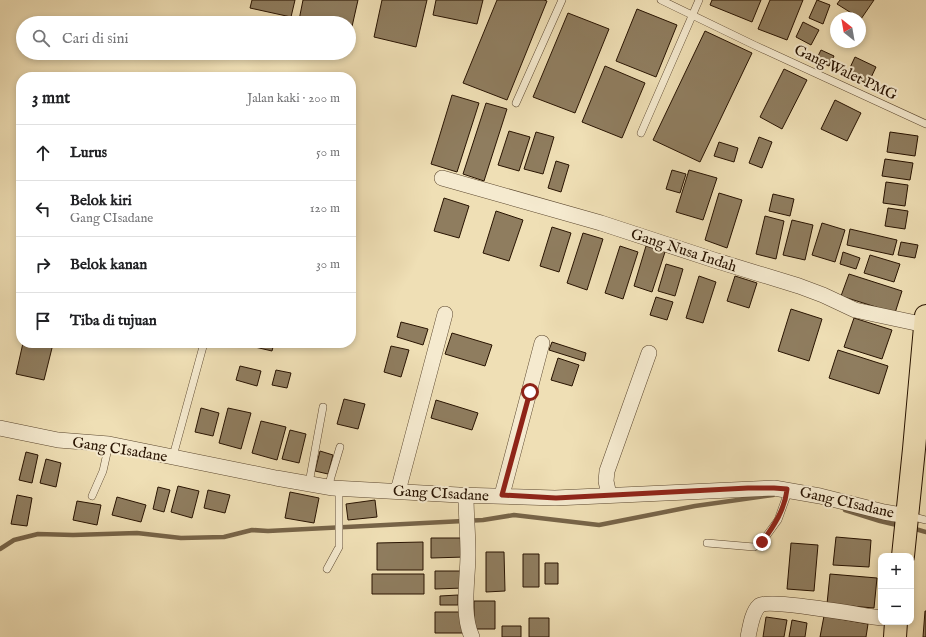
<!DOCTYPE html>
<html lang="id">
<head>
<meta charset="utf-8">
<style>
  body { margin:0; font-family:"IM FELL English",serif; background:#f6f6f6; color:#202124 }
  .controls { position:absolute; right:12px; bottom:12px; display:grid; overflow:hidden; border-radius:8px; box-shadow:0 2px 6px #0003 }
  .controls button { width:36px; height:36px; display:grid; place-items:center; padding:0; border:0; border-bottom:1px solid #e0e0e0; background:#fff; color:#202124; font:20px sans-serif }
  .compass { position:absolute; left:830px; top:12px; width:36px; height:36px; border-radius:50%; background:#fff; box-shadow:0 2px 6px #0003; rotate:329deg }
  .stop { position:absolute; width:12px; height:12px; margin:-9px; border:3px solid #8f2418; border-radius:50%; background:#fff }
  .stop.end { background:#8f2418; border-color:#fff; box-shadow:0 1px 4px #0008 }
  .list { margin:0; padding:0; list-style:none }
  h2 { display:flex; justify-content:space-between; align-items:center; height:52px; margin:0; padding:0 16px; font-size:17px }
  h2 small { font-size:13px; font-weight:400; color:#757577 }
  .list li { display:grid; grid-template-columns:26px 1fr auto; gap:12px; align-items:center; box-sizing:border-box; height:56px; padding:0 16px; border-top:1px solid #e0e0e0 }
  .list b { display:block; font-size:15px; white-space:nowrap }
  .list p { margin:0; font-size:13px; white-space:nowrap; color:#757577 }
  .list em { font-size:13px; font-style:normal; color:#757577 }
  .icon { flex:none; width:22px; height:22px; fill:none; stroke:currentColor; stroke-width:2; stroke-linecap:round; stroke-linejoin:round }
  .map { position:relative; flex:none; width:926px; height:637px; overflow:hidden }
  .search { position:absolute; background:#fff; box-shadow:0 2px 6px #0003; left:16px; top:16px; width:340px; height:44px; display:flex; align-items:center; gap:10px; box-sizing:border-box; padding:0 14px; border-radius:22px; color:#757577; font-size:15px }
  .panel { position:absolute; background:#fff; box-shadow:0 2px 6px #0003; left:16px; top:72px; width:340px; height:276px; border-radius:16px }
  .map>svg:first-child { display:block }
</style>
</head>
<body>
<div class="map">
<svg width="926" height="637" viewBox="0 0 926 637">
  <rect width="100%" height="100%" fill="#efdfb5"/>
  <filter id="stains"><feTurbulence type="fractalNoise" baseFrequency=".005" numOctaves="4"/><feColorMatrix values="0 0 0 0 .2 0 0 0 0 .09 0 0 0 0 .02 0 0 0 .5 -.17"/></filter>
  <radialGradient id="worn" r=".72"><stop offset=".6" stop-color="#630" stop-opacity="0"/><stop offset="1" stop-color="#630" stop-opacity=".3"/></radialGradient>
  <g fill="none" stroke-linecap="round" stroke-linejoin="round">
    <path stroke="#776448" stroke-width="4.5" d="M845,510l35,11 21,5
      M912,528l14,4
      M0,549l14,-9 24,-6 35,1 64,-2 44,5 43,-1 28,-7 16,1 215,-11 31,-5 85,10 96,-19 78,-11"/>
  </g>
  <path fill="#8f7d5f" stroke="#281301" d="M252,0h43l-4,17 -41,-9z
    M303,0h55l-7,31h-2v-8h-34l-16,-3z
    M382,0h45l-11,47 -42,-10z
    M436,0h47l-6,24 -44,-9z
    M497,0h47l3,1 -40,99 -44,-17z
    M712,0h49l-9,22 -42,-17z
    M770,0h33l-16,40 -29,-11z
    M817,0l13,5 -7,19 -14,-6z
    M840,0h34l-13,19 -24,-15z
    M637,9l40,16 -21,52 -40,-16z
    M568,13l41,16 -34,84 -42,-16z
    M803,22l16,8 -8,15 -15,-8z
    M705,31l47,22 -52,109 -47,-22z
    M821,50l13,6 -5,10 -13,-6z
    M855,57l21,10 -8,17 -21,-10z
    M605,66l40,17 -23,55 -40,-16z
    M784,69l23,11 -25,49 -22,-12z
    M452,95l27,8 -22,69 -26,-8z
    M835,100l26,13 -14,28 -26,-12z
    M486,103l21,6 -23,72 -21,-7z
    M509,131l21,6 -11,34 -21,-6z
    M536,132l18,5 -11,37 -19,-5z
    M890,132l28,4 -3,20 -28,-4z
    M759,137l13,5 -10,26 -13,-5z
    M719,142l19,6 -4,14 -20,-6z
    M885,159l28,4 -3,17 -28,-4z
    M556,161l13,4 -8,27 -13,-4z
    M672,170l14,4 -6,19 -14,-4z
    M689,170l28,8 -14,42 -27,-8z
    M886,182l22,3 -3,21 -22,-3z
    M719,193l23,7 -15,48 -22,-8z
    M773,194l21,5 -4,17 -21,-5z
    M444,198l25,8 -10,32 -25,-7z
    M888,208l20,3 -3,18 -20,-3z
    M496,211l27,9 -14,41 -26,-8z
    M765,216l19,5 -8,38 -20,-5z
    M792,220l21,5 -8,35 -22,-5z
    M822,223l23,7 -10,32 -23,-7z
    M552,227l19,6 -12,39 -19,-6z
    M850,229l47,11 -4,15 -46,-10z
    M583,233l20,6 -16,51 -20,-7z
    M901,242l17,3 -3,13 -17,-3z
    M620,246l18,6 -15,47 -18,-6z
    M646,246l19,6 -13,40 -18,-6z
    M843,252l17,6 -4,11 -16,-5z
    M870,255l30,9 -6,18 -30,-9z
    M666,264l17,5 -8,27 -17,-5z
    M849,274l53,17 -7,22 -54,-17z
    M699,276l17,6 -13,41 -17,-5z
    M735,276l22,7 -8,25 -22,-7z
    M656,297l17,5 -6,18 -17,-5z
    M791,309l31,10 -13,42 -31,-10z
    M854,318l38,12 -10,29 -38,-12z
    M401,322l27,7 -5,16 -26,-8z
    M452,333l40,12 -7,21 -40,-12z
    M552,342l34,11 -2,8 -35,-11z
    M23,343l30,1 -9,36 -28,-6z
    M242,343h32l-2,8 -30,-7z
    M391,346l18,4 -8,27 -17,-5z
    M838,350l50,16 -9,28 -50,-16z
    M558,358l21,7 -7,21 -21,-6z
    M240,366l21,5 -4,15 -21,-6z
    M276,370l15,3 -4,15 -15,-3z
    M344,399l21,5 -7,25 -21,-5z
    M436,400l42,13 -6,17 -41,-12z
    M201,408l18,5 -6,23 -18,-4z
    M228,408l23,5 -10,36 -22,-6z
    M261,421l25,6 -9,33 -25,-7z
    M290,430l16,4 -7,29 -17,-4z
    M320,451l13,4 -5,19 -13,-3z
    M26,452l12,3 -6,28 -13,-3z
    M46,459l15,4 -5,24 -16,-4z
    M178,486l21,5 -7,27 -21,-6z
    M158,487l12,3 -6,22 -11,-3z
    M208,490l22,5 -5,18 -21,-5z
    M290,492l29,6 -5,25 -29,-5z
    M17,495l15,3 -5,28 -16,-2z
    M117,497l29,8 -5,17 -29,-7z
    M375,500l2,17 -29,3 -2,-16z
    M77,501l24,4 -4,20 -24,-5z
    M836,537l35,3 -2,27 -36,-2z
    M431,538h34v19l-34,1z
    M423,542v28h-46v-27z
    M791,543l27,2 -4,46 -27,-2z
    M486,552h18l1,39 -19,1z
    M523,554h16v33h-16z
    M545,563h13v21h-13z
    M435,571h29v17l-29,1z
    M372,574h52v20h-52z
    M830,574l47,4 -3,30 -47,-4z
    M458,595v10h-18v-9z
    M474,601h21v28h-21z
    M925,611h1v26h-3z
    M435,612h30v21h-30z
    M824,616l44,8 -2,13h-46z
    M766,617l21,3 -3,17h-21z
    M529,618h20v19h-20z
    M792,620l15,3 -2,14h-16z
    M502,626h19v11h-19z"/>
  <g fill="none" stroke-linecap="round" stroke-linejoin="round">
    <defs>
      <path id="lane" d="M661,0l93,45 172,79
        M516,103l46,-103
        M641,133l58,-133
        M173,456l31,-113
        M309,483l14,-76
        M328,487l12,-40
        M92,496l11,-25 6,-27
        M910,516l16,4
        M707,543l47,4 8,-5 16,-22 9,-25v-6
        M327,569l12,-22v-59"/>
      <path id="street" d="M442,178l159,45 113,37 85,26 24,9 32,15 70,15
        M0,428l58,12 51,4 167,34 57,10 126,7 96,3 219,-10 46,8 64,16 23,4
        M398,491l47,-177
        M466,495c0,20 2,39 2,59 0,25 -7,60 4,83
        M502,495l40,-152
        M609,495l-3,-14 1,-10 42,-118
        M748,637c2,-9 4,-25 11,-31 9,-8 105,10 122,12"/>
      <path id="highway" d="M903,556l11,-107 12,-133
        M895,637l1,-15"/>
    </defs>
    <use href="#lane" stroke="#5a462e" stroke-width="8"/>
    <use href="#street" stroke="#5a462e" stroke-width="16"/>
    <use href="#highway" stroke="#281301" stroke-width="24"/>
    <use href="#lane" stroke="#f5eacf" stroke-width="7"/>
    <use href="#street" stroke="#f5eacf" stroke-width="15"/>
    <use href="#highway" stroke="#efdfb5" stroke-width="22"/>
  </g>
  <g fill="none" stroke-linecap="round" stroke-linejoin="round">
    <path stroke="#8f2418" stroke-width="5" d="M530,392l-28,103 54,3 192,-10h26l13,1c-2,20 -13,37 -25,53"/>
  </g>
  <g text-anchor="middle" stroke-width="4" stroke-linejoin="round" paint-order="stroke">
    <g font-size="15" fill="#281301" stroke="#f5eacf">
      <text transform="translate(846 72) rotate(25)" y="5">Gang Walet PMG</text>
      <text transform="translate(684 250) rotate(18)" y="5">Gang Nusa Indah</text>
      <text transform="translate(120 449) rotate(9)" y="5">Gang CIsadane</text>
      <text transform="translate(441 493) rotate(3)" y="5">Gang CIsadane</text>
      <text transform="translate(847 502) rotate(13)" y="5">Gang CIsadane</text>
    </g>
  </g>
  <rect width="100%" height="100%" filter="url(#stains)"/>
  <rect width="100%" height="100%" fill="url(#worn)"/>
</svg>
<div class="controls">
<button>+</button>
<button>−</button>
</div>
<svg class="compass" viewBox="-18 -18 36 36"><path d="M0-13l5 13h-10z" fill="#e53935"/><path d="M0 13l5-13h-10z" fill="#757577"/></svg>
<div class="stop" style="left:530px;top:392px"></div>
<div class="stop end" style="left:762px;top:542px"></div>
<div class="search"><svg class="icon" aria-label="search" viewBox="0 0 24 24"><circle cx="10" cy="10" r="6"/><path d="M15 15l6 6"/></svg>Cari di sini</div>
<section class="panel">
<h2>3 mnt<small>Jalan kaki · 200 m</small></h2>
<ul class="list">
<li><svg class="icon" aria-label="ahead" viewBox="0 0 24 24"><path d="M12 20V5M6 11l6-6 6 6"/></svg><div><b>Lurus</b></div><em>50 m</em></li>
<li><svg class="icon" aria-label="left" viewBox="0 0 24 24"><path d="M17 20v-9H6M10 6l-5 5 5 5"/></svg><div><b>Belok kiri</b><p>Gang CIsadane</p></div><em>120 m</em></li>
<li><svg class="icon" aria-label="right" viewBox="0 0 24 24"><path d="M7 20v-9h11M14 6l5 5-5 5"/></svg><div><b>Belok kanan</b></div><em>30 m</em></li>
<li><svg class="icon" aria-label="arrive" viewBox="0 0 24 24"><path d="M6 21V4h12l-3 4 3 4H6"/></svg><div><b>Tiba di tujuan</b></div></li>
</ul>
</section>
</div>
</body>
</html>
